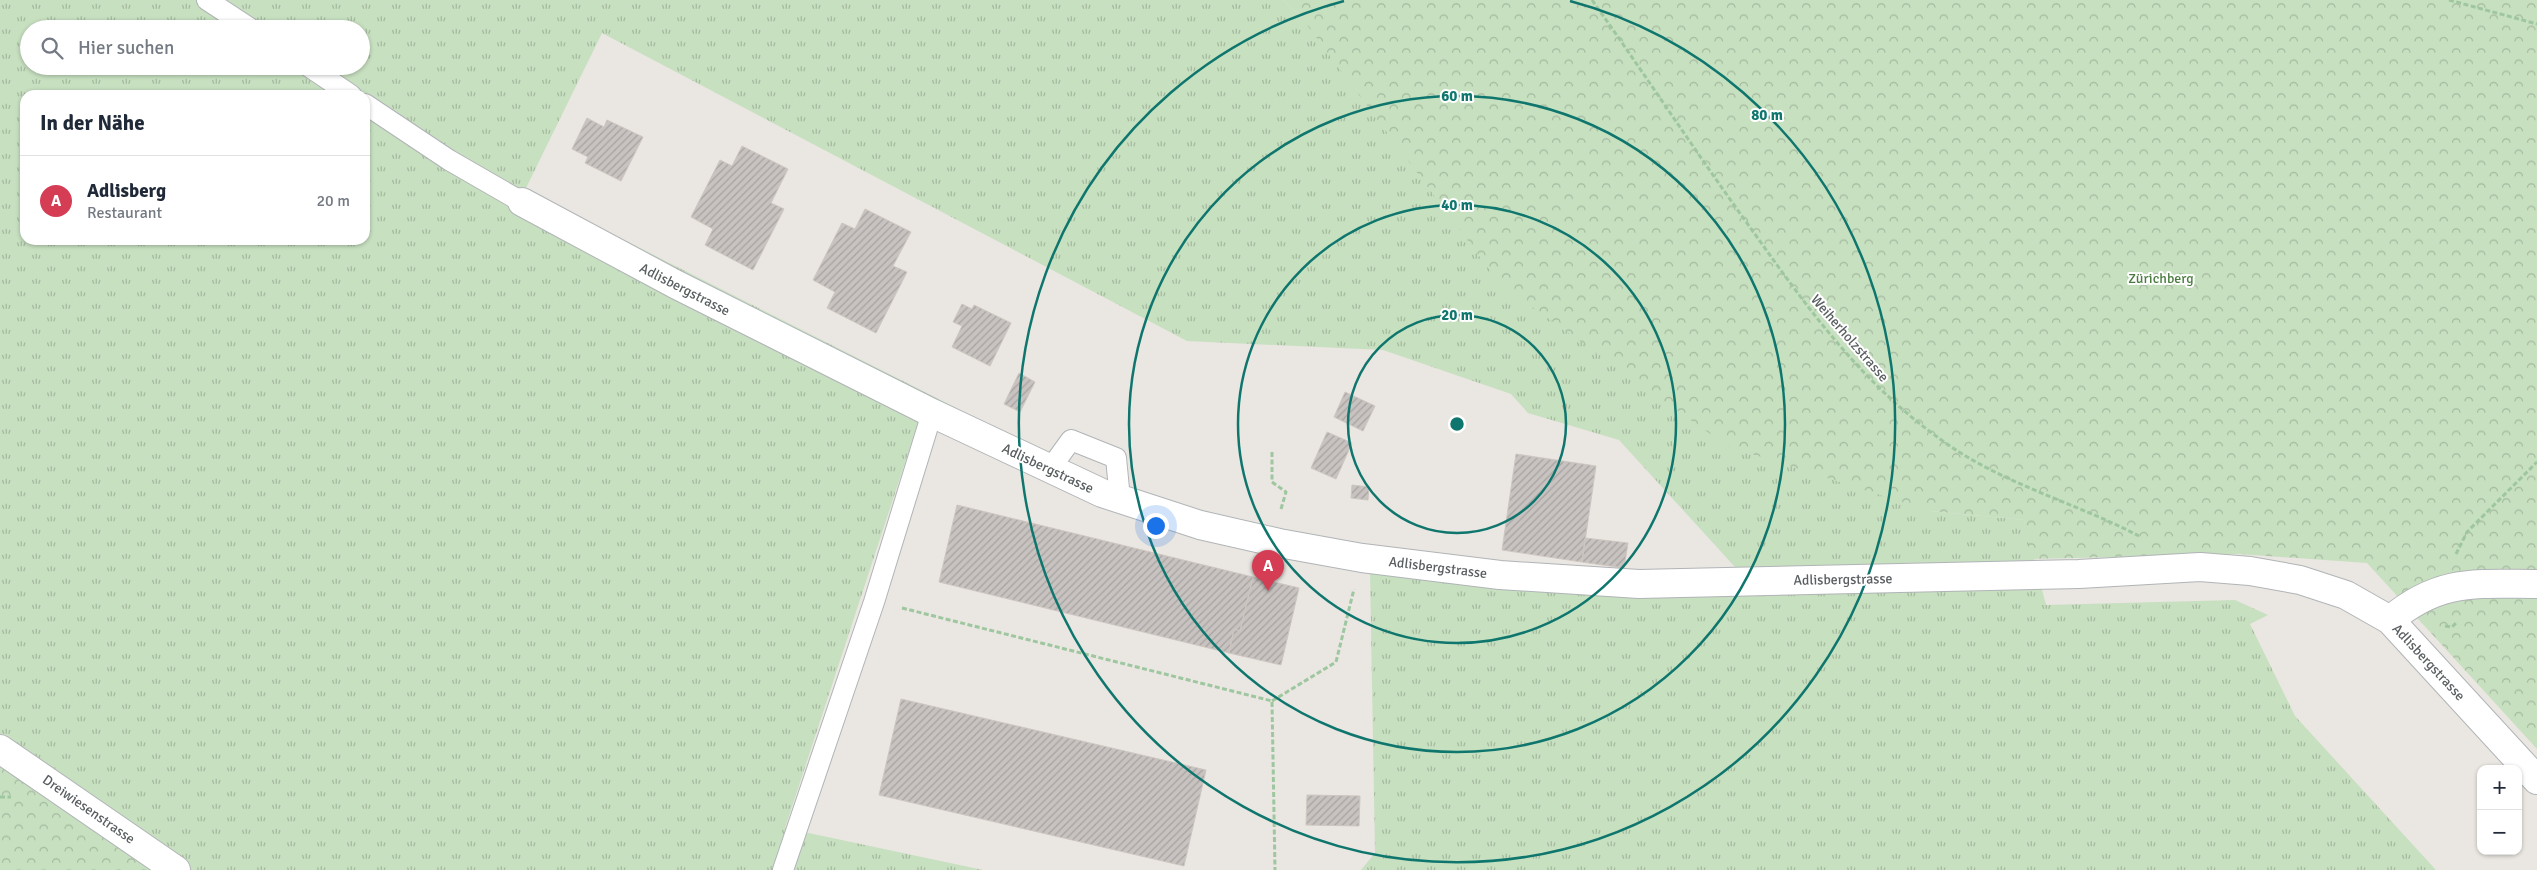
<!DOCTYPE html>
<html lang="de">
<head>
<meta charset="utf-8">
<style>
  body { margin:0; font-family:Signika,sans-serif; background:#f6f6f7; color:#1f2937 }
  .controls { position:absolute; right:15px; bottom:15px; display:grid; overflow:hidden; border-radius:10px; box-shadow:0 1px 4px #0004 }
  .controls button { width:45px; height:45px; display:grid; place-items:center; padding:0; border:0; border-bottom:1px solid #e0e1e3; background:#fff; color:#1f2937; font:25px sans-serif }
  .you { position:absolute; left:1155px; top:525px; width:18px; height:18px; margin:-12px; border:4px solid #fff; border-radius:50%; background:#1a73e8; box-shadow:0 0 0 8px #1a73e833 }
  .badge { display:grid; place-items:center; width:32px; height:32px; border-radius:50%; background:#d43d54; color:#fff; font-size:16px; font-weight:700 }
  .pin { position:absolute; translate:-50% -41px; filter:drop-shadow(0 1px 2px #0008) }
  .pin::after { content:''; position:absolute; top:26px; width:18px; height:15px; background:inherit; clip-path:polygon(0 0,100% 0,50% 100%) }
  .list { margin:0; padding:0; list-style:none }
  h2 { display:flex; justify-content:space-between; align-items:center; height:65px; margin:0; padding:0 20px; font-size:21px }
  h2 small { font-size:16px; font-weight:400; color:#747a83 }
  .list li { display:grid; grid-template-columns:32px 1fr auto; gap:15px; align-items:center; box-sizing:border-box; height:90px; padding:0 20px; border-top:1px solid #e0e1e3 }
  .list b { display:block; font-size:19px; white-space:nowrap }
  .list p { margin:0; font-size:16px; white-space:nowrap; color:#747a83 }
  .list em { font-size:16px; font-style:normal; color:#747a83 }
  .icon { flex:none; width:28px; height:28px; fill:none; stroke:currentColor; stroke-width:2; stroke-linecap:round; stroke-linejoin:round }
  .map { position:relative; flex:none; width:2537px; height:870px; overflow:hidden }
  .search { position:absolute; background:#fff; box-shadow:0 1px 4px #0004; left:20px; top:20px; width:350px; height:55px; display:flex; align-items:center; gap:12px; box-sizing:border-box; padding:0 18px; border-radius:28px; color:#747a83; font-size:19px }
  .panel { position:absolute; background:#fff; box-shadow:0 1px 4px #0004; left:20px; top:90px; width:350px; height:155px; border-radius:15px }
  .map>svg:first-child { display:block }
</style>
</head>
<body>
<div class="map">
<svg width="2537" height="870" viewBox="0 0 2537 870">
  <defs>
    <pattern id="grass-tufts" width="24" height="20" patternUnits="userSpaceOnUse" patternTransform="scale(1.25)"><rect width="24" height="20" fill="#c7e0c0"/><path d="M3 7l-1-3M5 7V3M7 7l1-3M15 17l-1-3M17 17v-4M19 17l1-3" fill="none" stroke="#a5b99f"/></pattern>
    <pattern id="forest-crowns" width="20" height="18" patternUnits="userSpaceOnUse" patternTransform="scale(1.25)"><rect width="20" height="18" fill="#c7e0c0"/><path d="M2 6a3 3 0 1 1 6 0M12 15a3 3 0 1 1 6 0" fill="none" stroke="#a5b99f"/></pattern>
    <pattern id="building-hatch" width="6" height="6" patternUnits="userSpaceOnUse" patternTransform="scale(1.25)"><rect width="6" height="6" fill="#c8c3c0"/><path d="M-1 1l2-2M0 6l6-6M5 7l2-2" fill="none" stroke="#a5a29f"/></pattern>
  </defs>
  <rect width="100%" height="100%" fill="#eae6e1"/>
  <path fill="url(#grass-tufts)" fill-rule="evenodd" d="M0,0h1283l18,17 629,494 94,9 22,85 189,-5 33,15 -18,9 45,92 141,154h-1075l14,-17 -5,-282 137,18 94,7 141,-1 -7,-28 -116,-127 -91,-27 -17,-19 -128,-44 -196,-9 -585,-308 -77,157 489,247 -94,-20 -135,411 198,42h-807l-176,-121zM29,29h332v37h-332zM25,95h340v145h-340z"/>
  <path fill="url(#forest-crowns)" d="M1283,0h1254v749l-170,-186 -129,-9 -206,5 -8,-39 -94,-9 -203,-65 -227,-162 -199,-267z
    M0,749l176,121h-176z"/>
  <path fill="url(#building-hatch)" stroke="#cec6c0" d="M587,118l17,9 3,-7 36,17 -22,44 -36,-18 3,-6 -16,-8z
    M742,146l46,23 -17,34 13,6 -31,61 -48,-25 8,-16 -22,-12 29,-57 12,6z
    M865,209l46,23 -18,34 14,6 -31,61 -49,-25 8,-16 -22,-12 29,-57 13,6z
    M962,304l10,5 2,-4 37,18 -21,43 -38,-19 10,-21 -9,-4z
    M1019,373l16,9 -15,30 -16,-8z
    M1345,392l30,14 -12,25 -29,-14z
    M1327,432l25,11 -16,36 -25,-11z
    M1516,454l80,12 -14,96 -80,-12z
    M1352,485l17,2 -1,13 -17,-2z
    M957,505l296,72 -13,54 -6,-2 -5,24 -290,-71z
    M1585,538l43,5 -4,25 -42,-6z
    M1253,577l46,11 -18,77 -52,-12 5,-24 6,2z
    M901,699l305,71 -22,96 -305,-71z
    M1307,795l53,1 -1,30 -53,-1z"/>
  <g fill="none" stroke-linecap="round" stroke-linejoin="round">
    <defs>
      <path id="service" d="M207,0l44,29
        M308,66l43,29
        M365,104l84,56 73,42
        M1050,469l21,-29 45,18 4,41
        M783,870l91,-268 58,-189"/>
      <path id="minor" d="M522,202l153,82 257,129 170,80 98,32 79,18 83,15 138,17 139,9 440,-10 121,-7 50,4 50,9 46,15 44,25 147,160
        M2390,620c50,-42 86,-36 147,-36"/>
      <path id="tertiary" d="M0,749l176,121"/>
    </defs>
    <use href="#service" stroke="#b1b4b7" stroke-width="22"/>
    <use href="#minor" stroke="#b1b4b7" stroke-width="30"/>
    <use href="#tertiary" stroke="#b1b4b7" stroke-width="30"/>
    <path stroke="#9ec7a0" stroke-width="3" stroke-dasharray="5 2.5" stroke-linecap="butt" d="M1592,0c54,76 105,154 160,230 59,83 113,158 198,216 57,39 128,58 189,90
      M2449,0l88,24
      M1272,452v30l14,10 -5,17
      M2456,554l11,-22 70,-70
      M902,608l370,93 3,169
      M2445,626l7,1 5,-5
      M1272,701l64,-39 18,-73
      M0,797h11"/>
    <use href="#service" stroke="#fff" stroke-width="20"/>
    <use href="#minor" stroke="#fff" stroke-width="28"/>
    <use href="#tertiary" stroke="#fff" stroke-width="28"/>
  </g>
  <g fill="none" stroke="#0f766e" stroke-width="2.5">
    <circle cx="1457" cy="424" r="109"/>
    <circle cx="1457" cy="424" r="219"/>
    <circle cx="1457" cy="424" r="328"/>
    <path d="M1570 1A438 438 0 1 1 1344 1"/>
  </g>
  <g text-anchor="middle" stroke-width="4" stroke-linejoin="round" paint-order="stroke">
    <g font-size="14" fill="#487b3d" stroke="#fff">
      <text x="2161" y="283">Zürichberg</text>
    </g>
    <g font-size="14" fill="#595e60" stroke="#fff">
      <text transform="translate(685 289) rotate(27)" y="5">Adlisbergstrasse</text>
      <text transform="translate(1850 338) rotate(49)" y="5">Weiherholzstrasse</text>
      <text transform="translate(1048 468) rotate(25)" y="5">Adlisbergstrasse</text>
      <text transform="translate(1438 567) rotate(7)" y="5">Adlisbergstrasse</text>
      <text transform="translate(1843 579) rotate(-1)" y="5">Adlisbergstrasse</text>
      <text transform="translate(2429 662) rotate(47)" y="5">Adlisbergstrasse</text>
      <text transform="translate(89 809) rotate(35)" y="5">Dreiwiesenstrasse</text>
    </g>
  </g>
  <circle cx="1457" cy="424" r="8" fill="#0f766e" stroke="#fff" stroke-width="2.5"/>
  <g font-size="15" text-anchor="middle" font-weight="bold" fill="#0f766e" stroke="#fff" stroke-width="4" stroke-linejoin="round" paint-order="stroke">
    <text x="1457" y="101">60 m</text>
    <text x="1767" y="120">80 m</text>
    <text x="1457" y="210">40 m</text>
    <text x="1457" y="320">20 m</text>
  </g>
</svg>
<div class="controls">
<button>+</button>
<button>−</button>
</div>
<div class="you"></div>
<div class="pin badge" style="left:1268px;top:591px">A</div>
<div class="search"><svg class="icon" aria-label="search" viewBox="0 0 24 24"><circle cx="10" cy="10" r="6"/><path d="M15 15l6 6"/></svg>Hier suchen</div>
<section class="panel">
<h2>In der Nähe<small></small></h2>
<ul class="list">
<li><span class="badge">A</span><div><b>Adlisberg</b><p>Restaurant</p></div><em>20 m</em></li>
</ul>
</section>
</div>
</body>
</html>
